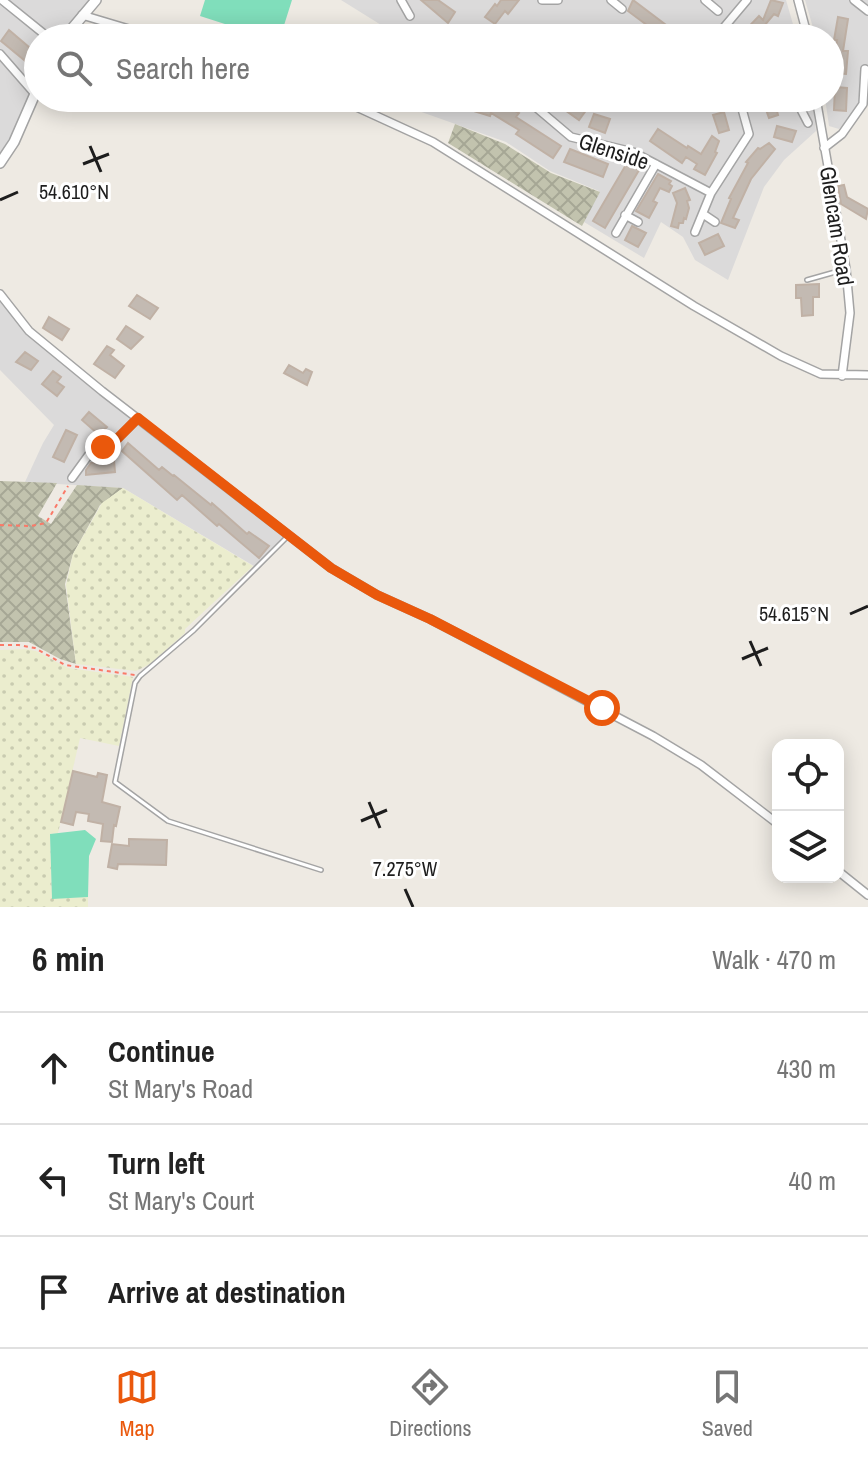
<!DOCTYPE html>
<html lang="en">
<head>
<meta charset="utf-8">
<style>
  body { margin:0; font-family:"Archivo Narrow",sans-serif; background:#f2f2f2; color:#222 }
  .controls { position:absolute; right:24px; bottom:24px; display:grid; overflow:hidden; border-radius:16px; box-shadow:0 4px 20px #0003 }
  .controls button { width:72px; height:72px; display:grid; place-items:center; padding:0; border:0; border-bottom:2px solid #e0e0e0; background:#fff; color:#222; font:40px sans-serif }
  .stop { position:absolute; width:24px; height:24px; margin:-18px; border:6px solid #ea580c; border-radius:50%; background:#fff }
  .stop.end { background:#ea580c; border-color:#fff; box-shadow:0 2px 8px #0008 }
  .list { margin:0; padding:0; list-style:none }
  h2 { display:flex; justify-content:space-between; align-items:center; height:104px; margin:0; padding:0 32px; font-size:34px }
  h2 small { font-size:26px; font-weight:400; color:#767676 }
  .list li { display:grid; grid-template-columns:52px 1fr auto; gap:24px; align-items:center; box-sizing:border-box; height:112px; padding:0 32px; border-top:2px solid #e0e0e0 }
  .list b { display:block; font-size:30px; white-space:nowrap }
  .list p { margin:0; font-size:26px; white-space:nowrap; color:#767676 }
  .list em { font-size:26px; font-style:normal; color:#767676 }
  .icon { flex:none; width:44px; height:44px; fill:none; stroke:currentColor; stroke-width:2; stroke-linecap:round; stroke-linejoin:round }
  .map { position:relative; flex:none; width:868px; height:907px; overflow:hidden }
  .search { position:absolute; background:#fff; box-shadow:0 4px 20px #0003; left:24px; right:24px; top:24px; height:88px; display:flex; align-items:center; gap:20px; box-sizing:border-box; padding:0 28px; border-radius:44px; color:#767676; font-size:30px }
  .sheet { height:440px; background:#fff }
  nav { display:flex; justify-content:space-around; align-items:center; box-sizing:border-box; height:112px; border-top:2px solid #e0e0e0; background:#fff; font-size:22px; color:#767676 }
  nav a { display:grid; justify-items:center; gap:4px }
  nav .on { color:#ea580c }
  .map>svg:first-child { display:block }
</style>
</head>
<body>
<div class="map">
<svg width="868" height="907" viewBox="0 0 868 907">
  <defs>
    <pattern id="construction-cross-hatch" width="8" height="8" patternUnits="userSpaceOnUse" patternTransform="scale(2)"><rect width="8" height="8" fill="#c2c3ae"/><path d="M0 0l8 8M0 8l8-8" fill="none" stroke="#a6a795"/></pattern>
    <pattern id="farmland-dots" width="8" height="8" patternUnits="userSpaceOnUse" patternTransform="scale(2)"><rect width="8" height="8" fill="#ebedce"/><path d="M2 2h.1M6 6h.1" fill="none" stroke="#c9cbb0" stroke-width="1.8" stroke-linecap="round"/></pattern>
  </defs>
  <rect width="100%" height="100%" fill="#eeeae3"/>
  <path fill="#dbdada" d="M0,0h96l-32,38h-26v49l-38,76z
    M341,0h445l11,38h-414l3,-10z
    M805,0h63v102l-8,4 -21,23 -10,-3 -4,-28h5v-60h-14z
    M382,98h430l4,33 -32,29 -20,27 -36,93 -33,-20 -12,-23 -22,-15 -17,36 -60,-36 15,-31 -49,-20 -44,-29z
    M0,294l29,37 262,206 -32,32 -136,-81 -98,-6 18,-39 11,-18 -54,-55z"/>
  <path fill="url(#construction-cross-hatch)" d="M455,124l50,20 46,29 49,19 -18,34 -134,-83z
    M0,481l57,2 -19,33 13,8 26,-39 46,3 -23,17 -27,49 -8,30 11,80 -16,-5 -31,-17h-29z"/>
  <path fill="url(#farmland-dots)" d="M123,488l130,78 -68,63v4l-35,31 -14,7 -60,-7 -10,-79 7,-31 12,-21 17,-30z
    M25,649l11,2 32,17 65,9 -14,69 -39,-8 -22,95 -8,1 2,64 36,-1v10h-88v-257z"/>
  <path fill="#80debb" d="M205,0h87l-12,38h-12l-68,-22z
    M85,830l11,9 -7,17 -1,41 -36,2 -2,-65z"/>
  <path fill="#c3bab2" stroke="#c0b1a5" stroke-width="2" d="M421,0h17l17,12 -7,11z
    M501,0h18l-11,14 -3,-3 -10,13 -10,-7 10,-13 2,2z
    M633,0l37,28 -7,9 -35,-26z
    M771,0l12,3 -5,13 -4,-2 -20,24h-16l21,-22 4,4z
    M838,17l10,2 -5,32h5l-2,23 -12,-1 3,-33h-3z
    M9,30l28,24 -8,10 -28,-23z
    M835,87l12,1 -1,23 -12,-1z
    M422,98h43l-4,12 -23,-7 -3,6 -15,-5z
    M478,98l28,8 13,7 -3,4 45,29 -8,12 -37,-24 3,-4 -28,-17 -1,3 -16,-5z
    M559,98h13l15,11 -8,11 -14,-10 4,-5z
    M776,98l4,12 -3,1 1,4 -9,3 -6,-17z
    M724,112l5,18 -10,3 -6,-18z
    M594,114l16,5 -5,14 -16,-6z
    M777,126l19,5 -4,11 -18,-5z
    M658,129l29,19 1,-2 13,8 11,-18 7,5 -4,11 2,1 -12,22 -11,-6 3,-5 -11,-7 -4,6 -32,-22z
    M769,143l6,6 -24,30 -18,39 6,2 -4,8 -14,-5 10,-24 -2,-1 19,-35 -2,-1 12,-14 2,1z
    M570,149l38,15 -5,13 -39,-15z
    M627,163l12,7 -34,58 -12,-7z
    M658,174l13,7 -2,3 3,2 -3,6 -9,-4 -7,13 4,2 -8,15 -13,-7z
    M844,185l3,12 21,12 -2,10 -25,-15 -3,-18z
    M685,188l5,12 -3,1 2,7 -3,11 -2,-1 -1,5h-4l-1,5 -7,-2 6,-23 -4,-10z
    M632,226l14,7 -8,14 -13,-7z
    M718,234l6,12 -19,9 -6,-12z
    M819,284v13h-6v18l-11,1 -1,-18h-5v-13z
    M137,295l21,13 -8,11 -21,-13z
    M49,317l20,12 -7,11 -19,-12z
    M126,326l17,11 -12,12 -14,-10z
    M107,346l7,4 -4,5 14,11 -9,12 -21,-14z
    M25,352l13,9 -7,9 -15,-8z
    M289,365l14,8 3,-4 6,3 -5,13 -23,-12z
    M53,371l8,6 -4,5 7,5 -7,9 -15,-12z
    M89,412l18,15 -8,8 -17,-15z
    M66,430l11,5 -13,27 -11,-5z
    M128,443l31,27 3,-3 11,9 1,-1 37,30 1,-2 35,31 2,-2 20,14 -10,12 -40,-34 -2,2 -35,-31 -5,5 -55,-49z
    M114,460l1,12 -29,3v-5l5,-7z
    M73,771l24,6 1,-4 9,2 -5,27 18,5 -4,19 -2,-1 -2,17 -11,-1 2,-17 -15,-3 1,-7 -13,-2 -3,13 -12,-3z
    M129,839l38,1 -1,25 -48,-1 -1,5 -9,-2 4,-23 17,2z"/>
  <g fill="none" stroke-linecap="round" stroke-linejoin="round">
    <defs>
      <path id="service" d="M807,280l39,-11
        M289,535l-95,95 -54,46 -5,7 -20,99 53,39 153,49"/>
      <path id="minor" d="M2,0l47,38
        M401,0l9,16
        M542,0h16
        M611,0l11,9
        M705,0l13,11
        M798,0l10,38
        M854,0l14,11
        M82,15l77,23
        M715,38l32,-38
        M0,54l35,40
        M337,98l96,44 261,164 87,50 40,18 47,1
        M525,98l46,39 62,15 78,41
        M795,98l13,25
        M816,98l30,171 4,44 -8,63
        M824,148l18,-14 21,-30 2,-35
        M703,214l12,8
        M625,215l13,7
        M695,232l16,-39 38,-59 -10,-36
        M616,233l40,-69
        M0,294l29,37 73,60 229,177 46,27 53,24 223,117 48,29 77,59
        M72,478l21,-29 20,-6 25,-25
        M838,871l30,24"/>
      <path id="tertiary" d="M64,38l32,-38
        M0,163l14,-21 24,-55"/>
    </defs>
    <use href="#service" stroke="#a4a4a4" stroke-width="6"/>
    <use href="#minor" stroke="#a4a4a4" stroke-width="10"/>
    <use href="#tertiary" stroke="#a4a4a4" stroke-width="12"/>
    <path stroke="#fa7968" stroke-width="2" stroke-dasharray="4 4" stroke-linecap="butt" d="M0,525l31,1 15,-3 22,-37
      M0,645h19l16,3 30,17 70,10"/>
    <use href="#service" stroke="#fff" stroke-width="3"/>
    <use href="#minor" stroke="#fff" stroke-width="7"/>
    <use href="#tertiary" stroke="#fff" stroke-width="9"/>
  </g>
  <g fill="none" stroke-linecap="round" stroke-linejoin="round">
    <path stroke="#ea580c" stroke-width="10" d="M103,447l10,-4 25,-25 193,150 46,27 53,24 172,89"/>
  </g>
  <path fill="none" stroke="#1d1d1d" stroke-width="3" d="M90,146l11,26M83,164l26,-10M0,200l18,-8M850,614l18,-8M750,641l11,25M742,659l26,-11M369,802l11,26M361,821l26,-11M405,889l8,18"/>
  <g text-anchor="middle" stroke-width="6" stroke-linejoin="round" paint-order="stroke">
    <g font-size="22" fill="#1d1d1d" stroke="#fff">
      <text transform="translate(614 151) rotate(18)" y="8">Glenside</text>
      <text transform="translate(837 226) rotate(81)" y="8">Glencam Road</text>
    </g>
  </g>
  <g font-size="20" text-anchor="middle" fill="#1d1d1d" stroke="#fff" stroke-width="6" stroke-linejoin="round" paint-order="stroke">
    <text x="74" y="199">54.610°N</text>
    <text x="794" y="621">54.615°N</text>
    <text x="405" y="876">7.275°W</text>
  </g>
</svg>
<div class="controls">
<button><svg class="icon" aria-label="locate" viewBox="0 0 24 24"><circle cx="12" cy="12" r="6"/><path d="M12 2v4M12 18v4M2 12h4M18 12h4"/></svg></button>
<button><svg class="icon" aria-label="layers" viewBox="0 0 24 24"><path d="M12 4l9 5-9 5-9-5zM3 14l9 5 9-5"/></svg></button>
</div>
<div class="stop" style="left:602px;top:708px"></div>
<div class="stop end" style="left:103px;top:447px"></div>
<div class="search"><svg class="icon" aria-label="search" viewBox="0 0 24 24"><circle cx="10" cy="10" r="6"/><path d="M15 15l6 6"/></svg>Search here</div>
</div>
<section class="sheet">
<h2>6 min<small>Walk · 470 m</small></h2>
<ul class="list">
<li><svg class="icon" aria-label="ahead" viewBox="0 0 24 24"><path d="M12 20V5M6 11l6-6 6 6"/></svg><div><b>Continue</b><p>St Mary's Road</p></div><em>430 m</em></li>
<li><svg class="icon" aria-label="left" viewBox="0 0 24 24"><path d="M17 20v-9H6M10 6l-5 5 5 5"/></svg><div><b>Turn left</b><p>St Mary's Court</p></div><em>40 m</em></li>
<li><svg class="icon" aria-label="arrive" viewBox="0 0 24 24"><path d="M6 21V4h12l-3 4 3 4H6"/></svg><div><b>Arrive at destination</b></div></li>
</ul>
</section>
<nav>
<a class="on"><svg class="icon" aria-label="map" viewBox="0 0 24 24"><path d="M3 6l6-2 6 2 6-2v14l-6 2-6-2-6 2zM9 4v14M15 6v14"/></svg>Map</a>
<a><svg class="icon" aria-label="directions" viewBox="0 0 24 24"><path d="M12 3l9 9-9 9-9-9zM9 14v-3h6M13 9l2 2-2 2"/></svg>Directions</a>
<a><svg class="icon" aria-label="saved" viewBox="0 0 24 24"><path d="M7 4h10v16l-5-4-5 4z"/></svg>Saved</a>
</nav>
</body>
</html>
